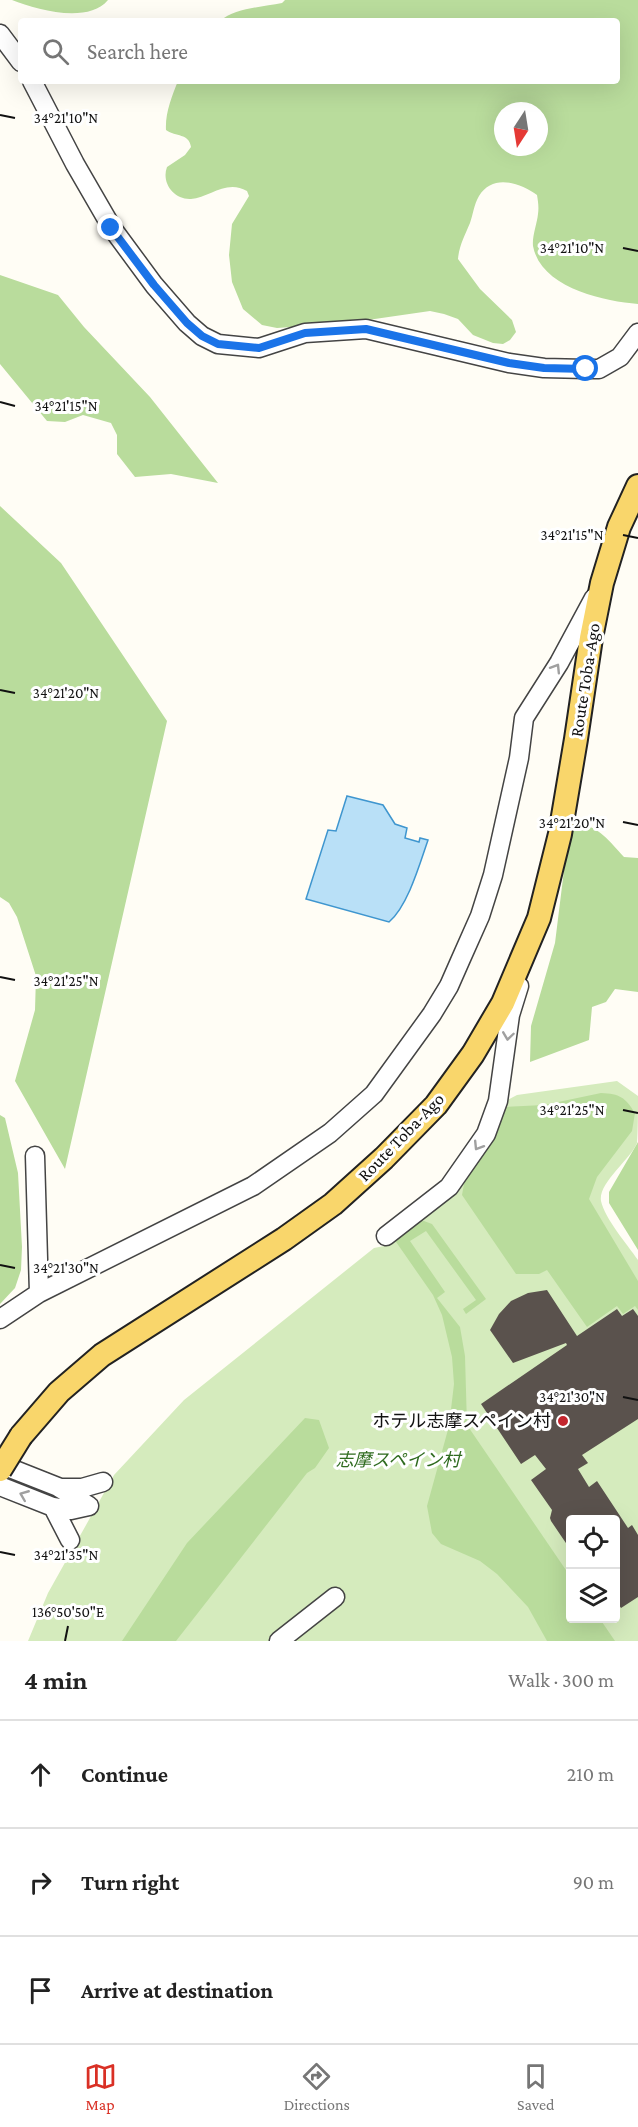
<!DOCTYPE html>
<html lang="en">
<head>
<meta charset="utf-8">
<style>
  body { margin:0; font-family:"Crimson Pro","Noto Sans JP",serif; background:#f2f2f2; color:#222 }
  .controls { position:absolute; right:18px; bottom:18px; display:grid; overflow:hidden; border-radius:6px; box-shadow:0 6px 24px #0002 }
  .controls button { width:54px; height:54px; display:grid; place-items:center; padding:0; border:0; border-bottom:2px solid #e0e0e0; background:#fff; color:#222; font:30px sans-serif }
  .compass { position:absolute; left:494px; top:102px; width:54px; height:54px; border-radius:50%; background:#fff; box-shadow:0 6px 24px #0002; rotate:192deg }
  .stop { position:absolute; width:18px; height:18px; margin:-14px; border:4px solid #1a73e8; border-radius:50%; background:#fff }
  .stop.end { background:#1a73e8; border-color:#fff; box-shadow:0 2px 6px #0008 }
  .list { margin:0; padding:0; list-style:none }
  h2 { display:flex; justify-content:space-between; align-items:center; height:78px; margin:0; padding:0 24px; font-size:26px }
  h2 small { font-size:20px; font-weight:400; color:#767676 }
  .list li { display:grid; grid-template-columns:39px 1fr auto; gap:18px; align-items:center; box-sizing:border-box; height:108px; padding:0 24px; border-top:2px solid #e0e0e0 }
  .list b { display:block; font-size:22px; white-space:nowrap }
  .list em { font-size:20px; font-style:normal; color:#767676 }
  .icon { flex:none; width:33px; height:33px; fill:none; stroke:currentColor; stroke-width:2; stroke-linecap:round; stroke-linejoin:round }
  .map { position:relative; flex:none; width:638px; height:1641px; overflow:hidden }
  .search { position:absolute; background:#fff; box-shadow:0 6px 24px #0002; left:18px; right:18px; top:18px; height:66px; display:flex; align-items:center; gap:15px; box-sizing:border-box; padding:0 21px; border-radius:6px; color:#767676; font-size:22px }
  .sheet { height:402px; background:#fff }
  nav { display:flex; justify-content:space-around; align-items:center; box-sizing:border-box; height:84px; border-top:2px solid #e0e0e0; background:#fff; font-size:16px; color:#767676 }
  nav a { display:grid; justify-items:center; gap:3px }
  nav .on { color:#d93025 }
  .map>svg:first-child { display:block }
</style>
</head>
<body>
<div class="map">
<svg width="638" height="1641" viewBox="0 0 638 1641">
  <rect width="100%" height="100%" fill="#fffdf5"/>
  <path fill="#d5ebbd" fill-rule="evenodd" d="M617,1081l21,15c0,14 0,34 -1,47 -7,17 -39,40 -36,58 4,18 26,43 37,59v381h-610l20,-48 66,-118 70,-75 190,-152 10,-2 10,-14 62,-42 46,-87 15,-8zM570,1520h46v98h-46z"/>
  <path fill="#b9dc9c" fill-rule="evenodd" d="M12,0h96c-20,24 -71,10 -96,0z
    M285,0h353v304c-35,-3 -97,-16 -105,-58 -1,-10 4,-22 5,-32 1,-7 0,-13 -1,-19 -17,-12 -44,-22 -58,1 -5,8 -6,19 -9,27 -5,12 -11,23 -12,36l22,30 32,31 4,12 -6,8 -7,4 -10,-1 -20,-8 -15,-16 -14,-5 -14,-3 -83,12 -70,5 -15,-3 -19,-16 -11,-27 -3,-27 3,-31 17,-28 -2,-5c-21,-12 -38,7 -56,8 -17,1 -30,-16 -24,-32l18,-12 6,-8c-2,-14 -15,-10 -25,-17 -1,-17 6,-34 12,-49h439v-60h-397c15,-13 42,-14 62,-18zM503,111h36v36h-36z
    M0,275l58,20 26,32 66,70 68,86 -47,-9 -36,3 -18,-23v-19l-6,-12 -28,-8 -18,7 -18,-1 -47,-57z
    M0,506l61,57 106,158 -102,448 -50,-88 20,-71 1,-34 -19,-59 -8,-14 -9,-6z
    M577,823c23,4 32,18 47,34l14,1v134l-23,-3 -9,13 -14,5 -3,33 -59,22 1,-36 24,-83 13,-105z
    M601,1093c19,1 24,4 34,20l-3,18 -35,46 -8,22 49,82v29l-3,-4 -12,8 -6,-8 -30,21 -40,-57 -8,4h-23l-54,-79 4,-22 39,-66 39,-2z
    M0,1115l5,3 13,55 4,74 -1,23 -6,18 -15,16z
    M638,1142v108l-29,-47v-11z
    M424,1221l8,3 54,75 -20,15 -3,-5 13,-9 -50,-69 -16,10 35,51 -8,6 23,29 5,29 2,69 103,151v42l30,1 15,22h-68l-19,-34 -31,-33 -17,-13 -39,-17 -9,-11 -5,-27 22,-80 5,-42 -2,-27 -10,-42 -9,-20 -39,-56 18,-17z
    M305,1418l14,2 10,28 -14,20 -8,5 -131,168h-54l65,-98z"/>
  <path fill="#b9e0f7" stroke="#3f96cf" stroke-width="1.5" d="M347,796l36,9 12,19 12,4 -2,10 14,4 1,-4 8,2c-8,23 -20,66 -39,82l-83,-23 22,-69 8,1z"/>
  <path fill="#5a524d" d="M547,1290l30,46 40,-27 5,7 11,-7 5,7v103l-56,36 6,8 -10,6 11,18 8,-6 31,47 4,-3 6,10v62l-17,11 -6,-9v-79h-45v29l-19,-28 -1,-3 2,-8 -21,-30 15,-11 -11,-14 -14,9 -40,-60 86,-59 -1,-2 -53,20 -23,-33 9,-16 12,-13 17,-8z"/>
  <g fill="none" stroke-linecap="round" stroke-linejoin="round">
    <defs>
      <path id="minor" d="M0,34l21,28
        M32,81l43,83 37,64 42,57 33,38 15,13 16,8 41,4 46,-15 61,-4 143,34 35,5 42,1h13l21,-12 18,-24
        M35,1156l4,137
        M386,1236l63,-49 37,-53 12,-33 12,-86 9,-29
        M0,1319l39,-26 214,-107 77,-53 44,-39 58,-80 17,-28 11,-25 20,-45 13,-41 26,-117 5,-40 35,-55 35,-65
        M0,1464l58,23 31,19
        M0,1486l53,21 18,3 18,-4
        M60,1488h22l21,-6
        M53,1507l17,33
        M279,1641l56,-44"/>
      <path id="major" d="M21,1436l38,-44 43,-37 182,-116 49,-35 51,-46 52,-53 37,-51 30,-51 36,-85 21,-84 16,-95 15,-101 11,-55 17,-56 19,-41"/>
    </defs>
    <use href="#minor" stroke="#444" stroke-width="21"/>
    <use href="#major" stroke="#222" stroke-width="26"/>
    <use href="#minor" stroke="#fff" stroke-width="18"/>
    <use href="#major" stroke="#f9d66b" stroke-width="22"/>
    <defs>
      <path id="major-bridge" d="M0,1470l21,-34"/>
    </defs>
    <use href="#major-bridge" stroke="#222" stroke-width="26" stroke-linecap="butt"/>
    <use href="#major-bridge" stroke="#f9d66b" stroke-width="22"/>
  </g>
  <defs><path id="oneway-chevron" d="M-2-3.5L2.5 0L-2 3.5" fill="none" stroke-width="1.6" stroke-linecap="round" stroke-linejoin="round" transform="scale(1.5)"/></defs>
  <g stroke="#a0a0a0">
    <use href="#oneway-chevron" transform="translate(556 668) rotate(-58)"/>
    <use href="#oneway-chevron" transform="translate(508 1036) rotate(98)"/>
    <use href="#oneway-chevron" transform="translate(478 1146) rotate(122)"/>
    <use href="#oneway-chevron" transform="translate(24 1495) rotate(-158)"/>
  </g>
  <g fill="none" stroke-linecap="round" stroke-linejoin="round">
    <path stroke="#1a73e8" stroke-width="8" d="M111,228l43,57 33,38 15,13 16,8 41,4 46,-15 61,-4 143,34 35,5 42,1"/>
  </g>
  <path fill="none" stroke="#111" stroke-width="2" d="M0,115l15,3M623,248l15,3M0,402l15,4M623,535l15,3M0,690l15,3M623,822l15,3M0,977l15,3M623,1110l15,3M0,1265l15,3M623,1397l15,3M0,1552l15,3M65,1641l3,-15"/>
  <circle fill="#c4262e" stroke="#fff" stroke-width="2" cx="563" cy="1421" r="6"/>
  <g text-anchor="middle" stroke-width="6" stroke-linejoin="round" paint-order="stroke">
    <g font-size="18" fill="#111" stroke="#fff">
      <text transform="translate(585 680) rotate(-81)" y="6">Route Toba-Ago</text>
      <text transform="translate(401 1137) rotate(-46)" y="6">Route Toba-Ago</text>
    </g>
    <g font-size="18" fill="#111" stroke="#fff" text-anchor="end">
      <text x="551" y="1427">ホテル志摩スペイン村</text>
    </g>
    <g font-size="18" font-style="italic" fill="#2f6b1f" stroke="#fff">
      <text x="398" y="1466">志摩スペイン村</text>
    </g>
  </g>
  <g font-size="15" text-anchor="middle" fill="#111" stroke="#fff" stroke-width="6" stroke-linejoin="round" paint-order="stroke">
    <text x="66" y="123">34°21'10"N</text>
    <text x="572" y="253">34°21'10"N</text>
    <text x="66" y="411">34°21'15"N</text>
    <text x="572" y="540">34°21'15"N</text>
    <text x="66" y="698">34°21'20"N</text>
    <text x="572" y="828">34°21'20"N</text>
    <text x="66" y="986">34°21'25"N</text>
    <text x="572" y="1115">34°21'25"N</text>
    <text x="66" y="1273">34°21'30"N</text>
    <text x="572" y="1402">34°21'30"N</text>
    <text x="66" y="1560">34°21'35"N</text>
    <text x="68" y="1617">136°50'50"E</text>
  </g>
</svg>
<div class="controls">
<button><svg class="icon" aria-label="locate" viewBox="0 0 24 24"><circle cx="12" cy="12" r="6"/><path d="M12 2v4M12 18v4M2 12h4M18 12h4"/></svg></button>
<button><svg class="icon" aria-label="layers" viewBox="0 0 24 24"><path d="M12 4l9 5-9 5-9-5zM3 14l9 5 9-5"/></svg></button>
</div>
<svg class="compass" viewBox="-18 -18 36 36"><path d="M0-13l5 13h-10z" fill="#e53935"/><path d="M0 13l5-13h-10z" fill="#767676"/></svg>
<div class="stop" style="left:586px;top:369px"></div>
<div class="stop end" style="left:111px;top:228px"></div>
<div class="search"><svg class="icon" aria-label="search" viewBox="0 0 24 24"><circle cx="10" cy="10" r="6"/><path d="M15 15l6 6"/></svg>Search here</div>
</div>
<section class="sheet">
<h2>4 min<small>Walk · 300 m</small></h2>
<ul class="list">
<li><svg class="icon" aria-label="ahead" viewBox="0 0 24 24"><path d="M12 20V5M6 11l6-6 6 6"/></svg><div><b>Continue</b></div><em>210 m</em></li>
<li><svg class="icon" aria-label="right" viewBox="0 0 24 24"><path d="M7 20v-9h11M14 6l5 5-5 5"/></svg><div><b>Turn right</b></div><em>90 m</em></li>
<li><svg class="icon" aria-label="arrive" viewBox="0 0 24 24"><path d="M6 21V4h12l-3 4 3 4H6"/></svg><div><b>Arrive at destination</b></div></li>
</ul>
</section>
<nav>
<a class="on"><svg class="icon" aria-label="map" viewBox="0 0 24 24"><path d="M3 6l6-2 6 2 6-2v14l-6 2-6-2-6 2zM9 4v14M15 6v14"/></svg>Map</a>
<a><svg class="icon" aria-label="directions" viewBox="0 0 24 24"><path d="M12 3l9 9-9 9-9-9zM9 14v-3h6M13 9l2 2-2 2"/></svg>Directions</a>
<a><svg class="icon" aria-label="saved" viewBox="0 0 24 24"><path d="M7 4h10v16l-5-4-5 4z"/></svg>Saved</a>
</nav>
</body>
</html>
